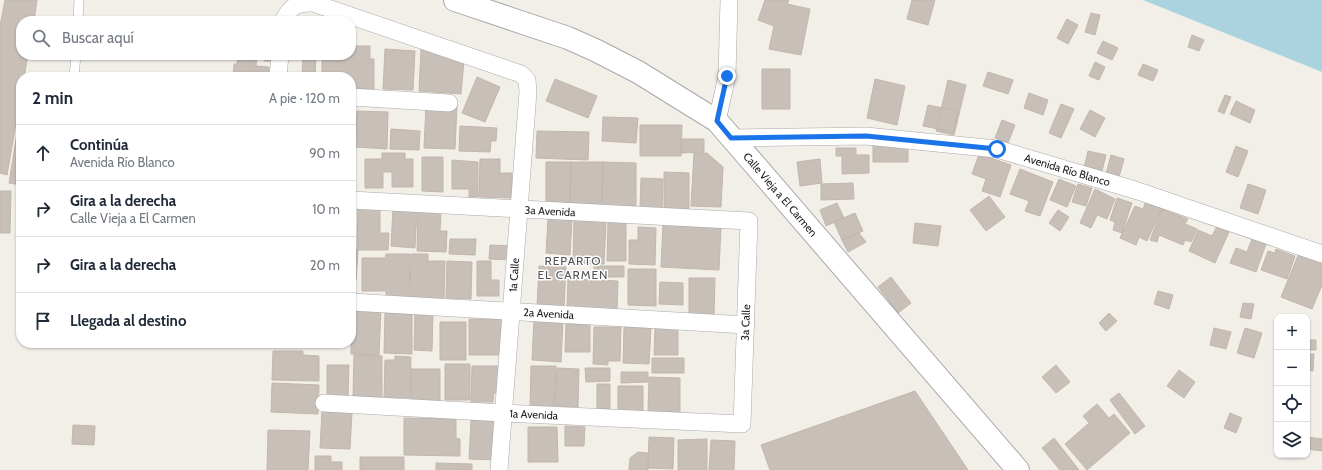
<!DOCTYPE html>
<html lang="es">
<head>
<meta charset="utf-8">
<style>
  body { margin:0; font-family:Cabin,sans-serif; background:#f6f6f7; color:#1f2937 }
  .controls { position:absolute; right:12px; bottom:12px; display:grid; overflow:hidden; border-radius:8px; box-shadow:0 1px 3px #0004 }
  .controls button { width:36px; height:36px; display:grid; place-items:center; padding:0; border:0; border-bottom:1px solid #e0e1e3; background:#fff; color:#1f2937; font:20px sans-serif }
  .stop { position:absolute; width:12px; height:12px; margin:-9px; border:3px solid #1a73e8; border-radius:50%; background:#fff }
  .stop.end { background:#1a73e8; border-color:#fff; box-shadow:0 1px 4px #0008 }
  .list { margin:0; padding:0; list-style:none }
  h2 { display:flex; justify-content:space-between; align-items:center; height:52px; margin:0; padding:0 16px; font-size:17px }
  h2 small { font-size:13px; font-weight:400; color:#747a83 }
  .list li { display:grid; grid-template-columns:26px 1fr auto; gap:12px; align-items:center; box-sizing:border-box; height:56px; padding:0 16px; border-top:1px solid #e0e1e3 }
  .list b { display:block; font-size:15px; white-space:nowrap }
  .list p { margin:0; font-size:13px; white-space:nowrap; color:#747a83 }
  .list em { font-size:13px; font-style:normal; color:#747a83 }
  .icon { flex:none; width:22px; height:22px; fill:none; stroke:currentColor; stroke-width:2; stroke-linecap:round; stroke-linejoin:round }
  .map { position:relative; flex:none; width:1322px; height:470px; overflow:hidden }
  .search { position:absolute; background:#fff; box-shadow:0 1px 3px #0004; left:16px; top:16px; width:340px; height:44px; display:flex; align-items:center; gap:10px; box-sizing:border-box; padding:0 14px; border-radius:16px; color:#747a83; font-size:15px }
  .panel { position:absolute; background:#fff; box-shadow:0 1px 3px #0004; left:16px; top:72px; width:340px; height:276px; border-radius:16px }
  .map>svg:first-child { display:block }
</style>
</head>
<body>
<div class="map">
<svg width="1322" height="470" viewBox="0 0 1322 470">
  <rect width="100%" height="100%" fill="#f2efe9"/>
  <path fill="#aad3df" d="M1143,0h179v72z"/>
  <path fill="#c7bfb8" stroke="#c4b6ab" d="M5,0h32l-3,21h-13v34h7l-4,22h-3v17l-14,81 -7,-2v-147z
    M765,0h24l-2,4 23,5 -9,46 -32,-6 5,-23 -16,-6z
    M912,0h23l-7,25 -21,-6z
    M1091,13l9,2 -5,20 -10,-3z
    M1067,19l11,6 -10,19 -11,-6z
    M1192,35l12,5 -5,11 -11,-4z
    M1103,41l15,7 -6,12 -15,-7z
    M351,46h19v13h4v30l-23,-1v-11h-29v-19l17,1v-4h12z
    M385,49l30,2 -2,39 -30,-1z
    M421,49l43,11 -3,34 -42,-3z
    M238,55h19l-1,11 13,1v10h-36l1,-13h3z
    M264,55h24v6h-24z
    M303,55h13l-1,22h-13z
    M1095,62l10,5 -6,13 -10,-4z
    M1143,64l15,6 -5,11 -15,-6z
    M762,69h28v40h-28z
    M988,72l25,8 -5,14 -25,-8z
    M477,77l23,10 -15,35 -23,-9z
    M555,79l42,17 -9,22 -42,-17z
    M875,79l30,7 -8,39 -30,-7z
    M948,80l18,5 -12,50 -18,-4z
    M1029,93l19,7 -5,15 -19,-7z
    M1225,95l6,2 -7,17 -6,-3z
    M1236,101l19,9 -5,13 -20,-9z
    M1061,104l13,5 -13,29 -12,-5z
    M426,105l31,1 -2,43 -31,-1z
    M928,105l30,6 -4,21 -31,-6z
    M1090,110l15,8 -10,19 -15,-8z
    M357,111l31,1 -1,37 -32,-2z
    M20,115h1v70l-12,-2z
    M603,117l35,1 -2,25 -34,-2z
    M1002,120l13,5 -7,18 -13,-5z
    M640,125h42l-1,31h-41z
    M460,126l37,2 -1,13h-5l-1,11 -31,-1z
    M391,129l29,2 -1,19 -29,-1z
    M537,131l52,1 -1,28 -52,-2z
    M681,139h23v13l-23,1z
    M873,145h35v17h-35z
    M1236,146l12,5 -10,26 -12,-5z
    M836,148h20v7h13v18l-27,1v-18h-6z
    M1088,151l18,4 -4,16 -18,-3z
    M382,153h23v6h8v28h-21v-15h-9v16h-18v-29h17z
    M694,153h13l16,14 -2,40 -30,-1z
    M979,154l32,11 -11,32 -18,-6 4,-12 -14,-5z
    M1111,155l13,4 -5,18 -13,-3z
    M422,157h21v35l-21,-1z
    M480,159h20v14h12v25l-33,-1z
    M820,159l2,24 -22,3 -3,-24z
    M452,160l26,2v35h-9v-8h-17z
    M546,162h25l-1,43 -24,-1z
    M571,162h32l-1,44 -32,-1z
    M603,162l33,1v44h-34z
    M1020,169l33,13 -13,34 -15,-5 4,-10 -19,-7z
    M664,172l25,1v37h-25z
    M641,178l22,1 -1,30 -22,-1z
    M1059,179l17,7 -9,21 -17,-7z
    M853,183l1,16 -33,1v-16z
    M1078,184l14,4 -6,18 -14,-4z
    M1248,184l18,6 -8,24 -18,-6z
    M1095,189l20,10 -8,20 -10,-4 -6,13 -11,-5z
    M0,191h11l-1,42h-10z
    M989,196l16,21 -19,14 -16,-21z
    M1117,198l15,5 -10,30 -9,-3 2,-8 -5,-2z
    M1146,201l16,7 -15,33 -8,-4 -3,8 -16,-7 15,-32 8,3z
    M837,203l7,15 -18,8 -6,-16z
    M358,205l22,1v27h9l-1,17h-31z
    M20,207h1v33h-3z
    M393,209l24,1 -2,38 -24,-2z
    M1162,209l26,10 -3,5 12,5 -6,13 -6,-2 -2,5 -24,-10 -2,7 -7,-2z
    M1058,210l11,7 -9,14 -11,-8z
    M418,211l23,1 -1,19h7l-1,21 -29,-1z
    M855,213l8,18 -21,9 -8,-18z
    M548,219l24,1 -2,35 -24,-2z
    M574,220l32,1 -2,43 -31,-1z
    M608,221h18v40h-19z
    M915,223l26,3 -3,20 -25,-3z
    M663,224l58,3 -2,43 -58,-3z
    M1217,226l12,6 -14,31 -26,-12 9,-21 14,6z
    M638,227l18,1 -1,37 -26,-1v-24h9z
    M859,233l7,9 -18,10 -6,-12z
    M450,239h26l-1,16 -26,-1z
    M1252,239l14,5 -10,28 -26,-9 6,-15 11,4z
    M490,245l23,1v14l-24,-1z
    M1276,249l19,7 -8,23 -26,-9 7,-19 7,2z
    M351,250h7l-2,31h-5z
    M1299,253l23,9v23l-10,24 -31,-12z
    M386,254h24l-1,43h-23v-6h-24v-33h23z
    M411,254h17v7h17l-1,37h-34z
    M447,261l25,1 -1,37 -25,-1z
    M477,261h14v19h8v16h-22z
    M539,266l27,1 -2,40 -27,-1z
    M594,266h30v11h-30z
    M628,269h28v37l-28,-1z
    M891,277l20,26 -13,10 -20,-26z
    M689,278h26l-1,39 -25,-1z
    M568,279l50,2 -1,28 -50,-2z
    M660,282l23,1v22l-24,-1z
    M1158,291l15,4 -4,14 -15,-5z
    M1243,303l11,1 -3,15 -11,-2z
    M351,307l30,1 -2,47 -28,-1z
    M415,312l18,1 -1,38 -18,-1z
    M385,313l27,1v40l-28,-1z
    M1109,313l8,8 -11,10 -7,-8z
    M469,319h38l-1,36h-37z
    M534,319l29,1 -2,42 -29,-2z
    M440,322h26v38h-26z
    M566,324h24v28h-25z
    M594,327h27l-1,34h-12v4l-15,-1z
    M624,327l27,1 -2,36 -26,-1z
    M655,328h23v27h-24z
    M1214,328l17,4 -5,17 -16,-4z
    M1245,328l17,5 -8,25 -17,-5z
    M1307,340h9v10h-9z
    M273,351h30v4l16,1v25l-47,-1z
    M1307,354h7l-1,17 -6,-1z
    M354,355l28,1v41l-29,-1z
    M395,356l16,1 -1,41 -26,-1 1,-37h10z
    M652,358h32v15h-32z
    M445,364h25v36h-25z
    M327,365h22l-1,33h-21z
    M1056,365l14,17 -14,11 -14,-16z
    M472,366h27v27h-5l-1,9h-22z
    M531,366h25l-2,43 -24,-1z
    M557,368l22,1 -1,38 -23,-1z
    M585,368h25v13l-24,1z
    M411,369h29v34h-29z
    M1179,370l16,12 -11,16 -17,-12z
    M621,372h27v10l-27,1z
    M649,377l31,1v35h-32z
    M272,383l47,2 -1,29 -47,-2z
    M597,384h13v25h-13z
    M618,386h25v26h-25z
    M915,391l53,79h-198l-9,-25z
    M1119,393l26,33 -10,8 -25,-34z
    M1097,404l12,14 5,-4 16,19 -43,37 -22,-26 24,-21 -6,-7z
    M322,411l30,1 -2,37 -30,-1z
    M1230,413l12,5 -6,15 -12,-5z
    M404,418l52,1v19l4,1v17l-56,-1z
    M471,420l30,2 -2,38 -30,-1z
    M73,425l22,1 -1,19 -22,-1z
    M565,426l20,1 -1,19h-19z
    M528,427h29l1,35h-30z
    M268,430l42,1 -2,39h-41z
    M649,437l25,1 -1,31 -25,-1z
    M1307,437l15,2v12l-15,-2z
    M1054,438l25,32h-19l-18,-22z
    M707,439v31h-29v-30z
    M711,440l24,1 -1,29h-25z
    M638,452l10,1v17h-19l1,-12z
    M315,456h16v6h11v8h-27z
    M360,457h44v13h-44z
    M436,463l36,1v6h-36z"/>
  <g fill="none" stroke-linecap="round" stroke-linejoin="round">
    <defs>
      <path id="service" d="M78,21l1,-21
        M74,77l2,-22"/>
      <g id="minor">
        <path d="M283,21c7,-14 14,-19 30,-18l208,71 6,6 1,12 -29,378"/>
        <path d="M278,77l2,-22"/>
        <path d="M351,97l98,6"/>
        <path d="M717,121l10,-45 2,-76"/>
        <path id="s1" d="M731,138l135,-2 131,13 138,41 187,64"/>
        <path id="s2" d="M351,302l395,23"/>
        <path id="s3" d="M324,403l179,10 239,11 7,-203 -398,-21"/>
      </g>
      <g id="tertiary">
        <path id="s4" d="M455,0l113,38 27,12 43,22 79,49 301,349"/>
      </g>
    </defs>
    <use href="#service" stroke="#a9a9a9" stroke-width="10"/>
    <use href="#minor" stroke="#a9a9a9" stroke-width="18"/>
    <use href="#tertiary" stroke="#a9a9a9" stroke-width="24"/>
    <use href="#service" stroke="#fff" stroke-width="9"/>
    <use href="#minor" stroke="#fff" stroke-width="17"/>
    <use href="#tertiary" stroke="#fff" stroke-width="22"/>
  </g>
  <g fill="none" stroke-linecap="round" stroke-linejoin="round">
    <path stroke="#1a73e8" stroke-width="5" d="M727,76l-10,45 14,17 135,-2 131,13"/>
  </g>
  <g text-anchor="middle" stroke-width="3" stroke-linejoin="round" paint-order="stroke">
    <g font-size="11" fill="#222" stroke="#fff">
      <text dy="4" stroke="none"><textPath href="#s1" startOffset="340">Avenida Río Blanco</textPath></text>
      <text dy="4" stroke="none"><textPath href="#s4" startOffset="387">Calle Vieja a El Carmen</textPath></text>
      <text transform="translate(550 211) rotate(3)" y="4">3a Avenida</text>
      <text transform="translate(514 275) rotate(-86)" y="4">1a Calle</text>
      <text dy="4" stroke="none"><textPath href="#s2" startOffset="198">2a Avenida</textPath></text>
      <text dy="4" stroke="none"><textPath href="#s3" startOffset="520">3a Calle</textPath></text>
      <text dy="4" stroke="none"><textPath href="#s3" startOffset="210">1a Avenida</textPath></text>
    </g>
    <g font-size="12" letter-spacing="1" fill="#555" stroke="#fff">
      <text x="573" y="265">REPARTO<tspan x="573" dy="14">EL CARMEN</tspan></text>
    </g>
  </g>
</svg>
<div class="controls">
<button>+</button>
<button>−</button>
<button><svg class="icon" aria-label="locate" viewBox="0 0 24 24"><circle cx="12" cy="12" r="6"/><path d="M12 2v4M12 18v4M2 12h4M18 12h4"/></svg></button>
<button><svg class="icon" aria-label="layers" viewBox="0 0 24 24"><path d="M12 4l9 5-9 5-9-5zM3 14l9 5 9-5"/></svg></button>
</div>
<div class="stop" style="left:997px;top:149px"></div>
<div class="stop end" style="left:727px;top:76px"></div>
<div class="search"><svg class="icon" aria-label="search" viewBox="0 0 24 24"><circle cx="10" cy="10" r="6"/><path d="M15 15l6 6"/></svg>Buscar aquí</div>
<section class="panel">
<h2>2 min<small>A pie · 120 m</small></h2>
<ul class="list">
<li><svg class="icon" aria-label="ahead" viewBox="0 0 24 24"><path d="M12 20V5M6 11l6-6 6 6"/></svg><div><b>Continúa</b><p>Avenida Río Blanco</p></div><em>90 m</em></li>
<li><svg class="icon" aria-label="right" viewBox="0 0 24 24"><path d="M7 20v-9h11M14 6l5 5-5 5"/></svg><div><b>Gira a la derecha</b><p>Calle Vieja a El Carmen</p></div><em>10 m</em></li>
<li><svg class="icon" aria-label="right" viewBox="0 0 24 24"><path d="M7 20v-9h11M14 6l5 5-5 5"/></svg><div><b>Gira a la derecha</b></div><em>20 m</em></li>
<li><svg class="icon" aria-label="arrive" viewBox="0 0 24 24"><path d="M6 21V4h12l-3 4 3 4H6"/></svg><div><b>Llegada al destino</b></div></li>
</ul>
</section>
</div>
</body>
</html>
